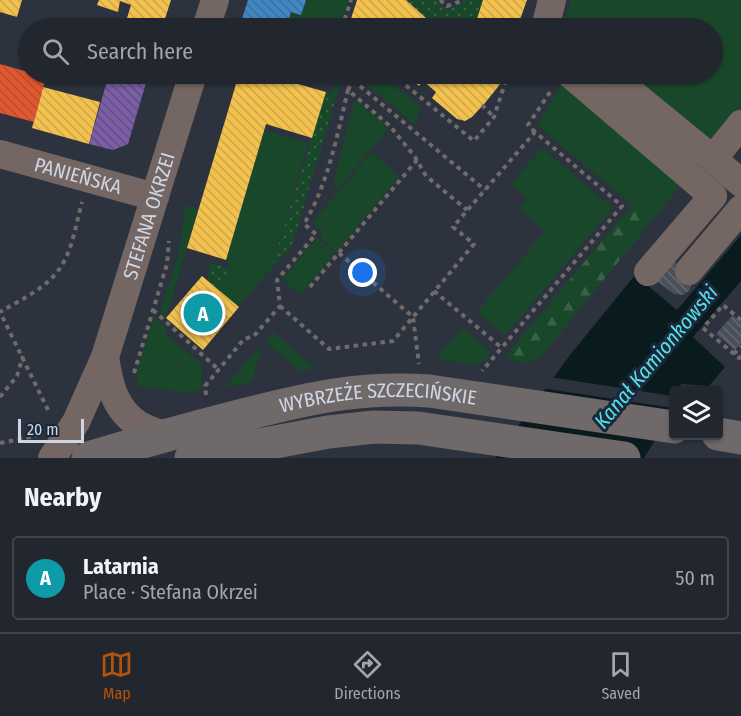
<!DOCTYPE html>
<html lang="en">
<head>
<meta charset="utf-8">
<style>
  body { margin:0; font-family:"Fira Sans Condensed",sans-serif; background:#2a2e36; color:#f1f3f6 }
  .controls { position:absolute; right:18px; bottom:18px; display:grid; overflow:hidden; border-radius:6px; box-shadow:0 2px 4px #0004 }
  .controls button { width:54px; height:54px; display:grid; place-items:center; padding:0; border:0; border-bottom:2px solid #3f434a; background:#22262e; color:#f1f3f6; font:30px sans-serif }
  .scale { position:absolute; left:18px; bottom:15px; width:66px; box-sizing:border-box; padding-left:6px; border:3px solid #ced6e3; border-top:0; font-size:16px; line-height:21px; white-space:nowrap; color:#ced6e3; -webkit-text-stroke:4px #1b283b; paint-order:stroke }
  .you { position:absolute; left:363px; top:273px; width:21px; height:21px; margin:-15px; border:4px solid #fff; border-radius:50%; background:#1a73e8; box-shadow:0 0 0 9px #1a73e833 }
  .badge { display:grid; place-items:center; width:39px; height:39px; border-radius:50%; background:#b45309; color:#fff; font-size:20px; font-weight:700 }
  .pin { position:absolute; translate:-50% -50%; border:3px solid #fff; box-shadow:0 2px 6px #0006 }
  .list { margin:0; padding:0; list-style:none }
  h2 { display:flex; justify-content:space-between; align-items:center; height:78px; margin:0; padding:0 24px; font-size:26px }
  h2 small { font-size:20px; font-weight:400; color:#a2a5aa }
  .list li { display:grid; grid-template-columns:39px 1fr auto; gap:18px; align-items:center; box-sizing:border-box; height:84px; margin:0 12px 12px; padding:0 12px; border:2px solid #3f434a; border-radius:6px }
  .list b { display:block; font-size:22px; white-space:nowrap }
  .list p { margin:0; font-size:20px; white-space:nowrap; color:#a2a5aa }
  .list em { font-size:20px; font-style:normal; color:#a2a5aa }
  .icon { flex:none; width:33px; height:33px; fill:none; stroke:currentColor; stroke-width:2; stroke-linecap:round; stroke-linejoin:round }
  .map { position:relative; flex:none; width:741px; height:458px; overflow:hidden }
  .search { position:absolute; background:#22262e; box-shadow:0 2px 4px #0004; left:18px; right:18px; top:18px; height:66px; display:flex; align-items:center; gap:15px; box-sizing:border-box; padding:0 21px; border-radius:33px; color:#a2a5aa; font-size:22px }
  .sheet { height:174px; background:#22262e }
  nav { display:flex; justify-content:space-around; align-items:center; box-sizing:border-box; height:84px; border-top:2px solid #3f434a; background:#22262e; font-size:16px; color:#a2a5aa }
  nav a { display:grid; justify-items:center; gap:3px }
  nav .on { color:#b45309 }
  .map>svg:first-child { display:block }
</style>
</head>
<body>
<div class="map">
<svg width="741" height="458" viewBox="0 0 741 458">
  <defs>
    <pattern id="forest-firs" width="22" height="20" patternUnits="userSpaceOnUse" patternTransform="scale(1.5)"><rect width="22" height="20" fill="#184829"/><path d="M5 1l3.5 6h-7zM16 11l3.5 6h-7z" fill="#386248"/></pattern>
    <pattern id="garden-dots" width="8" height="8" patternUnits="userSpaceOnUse" patternTransform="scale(1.5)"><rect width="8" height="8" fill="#184829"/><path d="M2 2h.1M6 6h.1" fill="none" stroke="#386248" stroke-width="1.8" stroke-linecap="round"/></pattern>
    <pattern id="homes-back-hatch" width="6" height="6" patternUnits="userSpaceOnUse" patternTransform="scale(1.5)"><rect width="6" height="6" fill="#f2c14e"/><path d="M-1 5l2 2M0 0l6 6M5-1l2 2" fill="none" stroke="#cea74c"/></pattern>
    <pattern id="shops-back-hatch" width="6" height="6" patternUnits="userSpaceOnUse" patternTransform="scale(1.5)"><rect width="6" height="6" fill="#e4572e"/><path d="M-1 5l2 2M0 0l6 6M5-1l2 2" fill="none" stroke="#b25035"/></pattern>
    <pattern id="offices-back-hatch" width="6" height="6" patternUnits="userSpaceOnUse" patternTransform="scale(1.5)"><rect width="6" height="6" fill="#7b5ea7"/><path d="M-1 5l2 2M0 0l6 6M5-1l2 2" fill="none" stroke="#60507a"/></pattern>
    <pattern id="schools-back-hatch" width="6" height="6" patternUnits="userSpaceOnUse" patternTransform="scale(1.5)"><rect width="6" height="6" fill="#3f88c5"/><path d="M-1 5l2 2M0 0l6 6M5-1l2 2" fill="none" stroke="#3f6f98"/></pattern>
    <pattern id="building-back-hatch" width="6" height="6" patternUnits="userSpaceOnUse" patternTransform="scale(1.5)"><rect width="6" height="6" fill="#4a5059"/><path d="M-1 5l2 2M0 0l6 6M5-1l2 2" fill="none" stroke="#636871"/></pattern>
  </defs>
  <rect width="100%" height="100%" fill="#2d333e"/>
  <path fill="#184829" d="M306,0h43l-9,28h-54l5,-16 10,3z
    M571,0h170v105l-33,39 -84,-70h88v-46h-145l-5,-4z
    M331,74h13l-7,21 -5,-1 3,-12 -7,-2z
    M360,74h21l40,33 -6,18 -57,-48z
    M562,84l119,101 -23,28 -26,-8 -95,-80z
    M355,100l34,28 -51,61 -5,-5z
    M264,130l44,13 -37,126 -33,37 -21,-17 14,-20 -5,-9z
    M542,148l71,60 -108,127 -28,-23 68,-81 -27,-23 9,-10 -16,-14z
    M372,152l27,25 -63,75 -16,-15 3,-5 -11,-9z
    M186,205l12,4 -32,109 -6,-7 17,-50z
    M317,238l18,15 -34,42 -19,-16z
    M154,316l14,14 -3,4 37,31 -1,25 -15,2 -49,-6v-16z
    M463,328l28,24 -11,13 -44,-6z
    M273,332l2,2 40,34 -16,3 -34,-30z
    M262,345l-10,37 -27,5z"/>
  <path fill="url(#forest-firs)" d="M632,205l26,8 -119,146 -18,4 -15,-7z"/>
  <path fill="url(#garden-dots)" d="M406,0h31c9,18 20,3 31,0 4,0 11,0 16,0l-10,28h-37z
    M326,92l11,3 -45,151 -21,23z
    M210,263l21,6 -14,20 -9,-8z"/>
  <path fill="#0a1b1d" d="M741,235v46l-48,56 32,30 -16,19 -28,-2 -1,6h-6l-1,21 -29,47h-149l75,-103 65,-80 42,35z"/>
  <path fill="#2d333e" d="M549,377l124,19v12l-132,-20z"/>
  <path fill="url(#homes-back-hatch)" d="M0,0h22l-5,17 -17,-5z
    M99,0h72l-9,28h-38l7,-23 -11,-4 -2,11 -21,-7z
    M357,0h49l31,28h-89z
    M483,0h44l-10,28h-43z
    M117,74h32l-3,9z
    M239,74h24l63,18 -14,46 -46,-14 -40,136 -39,-12z
    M404,74h95l5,1 -3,8 -16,20 -13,14 -7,4 -8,-2 -25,-21 4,-6 -13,-11 -4,5z
    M43,87l57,15 -11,42 -57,-16z
    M202,276l37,31 -36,43 -37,-32z"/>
  <path fill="url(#shops-back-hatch)" d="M0,64l28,8v2l18,2 -12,46 -34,-9z"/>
  <path fill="url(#offices-back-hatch)" d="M109,74h6l31,9 -18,61 -15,6 -24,-6z"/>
  <path fill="url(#schools-back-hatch)" d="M248,0h58l-5,15 -10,-3 -5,16h-47z"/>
  <path fill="url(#building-back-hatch)" d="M670,258l18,15 4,8 -2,9 -7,5 -9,-1 -21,-16z
    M733,315l8,7v21l-6,7 -19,-16z"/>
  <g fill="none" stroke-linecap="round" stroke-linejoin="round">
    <path stroke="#706a6b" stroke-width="4" stroke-dasharray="4.5 4.5" stroke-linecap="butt" d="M440,0l7,6 17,-6
      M342,28l9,-28
      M291,74l34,10 4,-10
      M392,74l82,67 20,-24 14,-43
      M350,86l-2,4 42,36 25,31 11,19 41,34
      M360,86l125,104
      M482,105l12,12
      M535,132l-7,-7 24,-36
      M339,253l74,64 6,47
      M310,287l107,-127
      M434,291l68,57
      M280,306l49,43 64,-8 81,-97 -21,-17 82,-95 87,74 -140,165
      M153,310l66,60
      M741,320l-18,-15 -20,23 36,30 2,-2
      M734,354l7,-8
      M134,373l33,-109 2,-23
      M206,395l-1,-9 39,-47 10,-3 26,-30 -3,-26 39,-46 -12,-10c24,-40 33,-88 44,-134
      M0,397l17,-21 6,-20
      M48,410l-48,-98c20,-12 47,-24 60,-44 13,-19 16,-45 22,-66
      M0,443l36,-7"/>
    <g stroke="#746763" stroke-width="28">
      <path d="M206,28l9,-28"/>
      <path d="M545,28l7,-28"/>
      <path d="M570,74l143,122 -65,76"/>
      <path d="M609,74l104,85 28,-35"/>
      <path id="s1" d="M0,154l155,43"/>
      <path d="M713,159l28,24"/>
      <path d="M689,271l52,-62"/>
      <path d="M105,357c4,26 9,52 33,67 8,5 18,8 26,12"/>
      <path id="s2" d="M52,458l24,-36 29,-65 88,-283"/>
    </g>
    <g stroke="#70696a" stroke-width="33">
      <path d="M718,434l23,4"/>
      <path id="s3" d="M88,458c50,-15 100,-29 151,-42 66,-17 120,-30 190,-25l245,36"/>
      <path d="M191,458l137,-26 46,-5 44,1 206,30"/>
    </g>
  </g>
  <g text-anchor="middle" stroke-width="6" stroke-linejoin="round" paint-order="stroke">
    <g font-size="20" fill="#ced6e3" stroke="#1b283b">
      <text dy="7" stroke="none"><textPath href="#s1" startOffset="81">PANIEŃSKA</textPath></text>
      <text dy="7" stroke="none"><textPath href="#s2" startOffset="262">STEFANA OKRZEI</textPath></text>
      <text dy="7" stroke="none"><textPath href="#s3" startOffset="298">WYBRZEŻE SZCZECIŃSKIE</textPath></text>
    </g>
    <g font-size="21" font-style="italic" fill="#54e1e6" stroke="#1b283b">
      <text transform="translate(656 357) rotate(-50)" y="7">Kanał Kamionkowski</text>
    </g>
  </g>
</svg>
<div class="controls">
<button><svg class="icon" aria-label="layers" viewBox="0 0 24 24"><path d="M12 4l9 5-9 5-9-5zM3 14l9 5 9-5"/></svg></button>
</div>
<div class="scale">20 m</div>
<div class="you"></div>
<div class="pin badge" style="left:203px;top:313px;background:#0f9aa8">A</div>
<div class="search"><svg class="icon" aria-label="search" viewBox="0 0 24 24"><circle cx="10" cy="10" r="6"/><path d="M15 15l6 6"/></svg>Search here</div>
</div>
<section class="sheet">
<h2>Nearby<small></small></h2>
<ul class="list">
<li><span class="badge" style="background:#0f9aa8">A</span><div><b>Latarnia</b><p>Place · Stefana Okrzei</p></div><em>50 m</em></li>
</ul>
</section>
<nav>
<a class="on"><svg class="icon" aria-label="map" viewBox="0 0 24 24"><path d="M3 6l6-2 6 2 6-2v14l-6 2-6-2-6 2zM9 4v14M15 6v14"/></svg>Map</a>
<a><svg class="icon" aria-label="directions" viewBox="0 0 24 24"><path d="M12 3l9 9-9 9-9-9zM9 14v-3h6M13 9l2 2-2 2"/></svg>Directions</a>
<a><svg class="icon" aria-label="saved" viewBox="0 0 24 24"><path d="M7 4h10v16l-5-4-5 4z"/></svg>Saved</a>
</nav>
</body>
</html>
